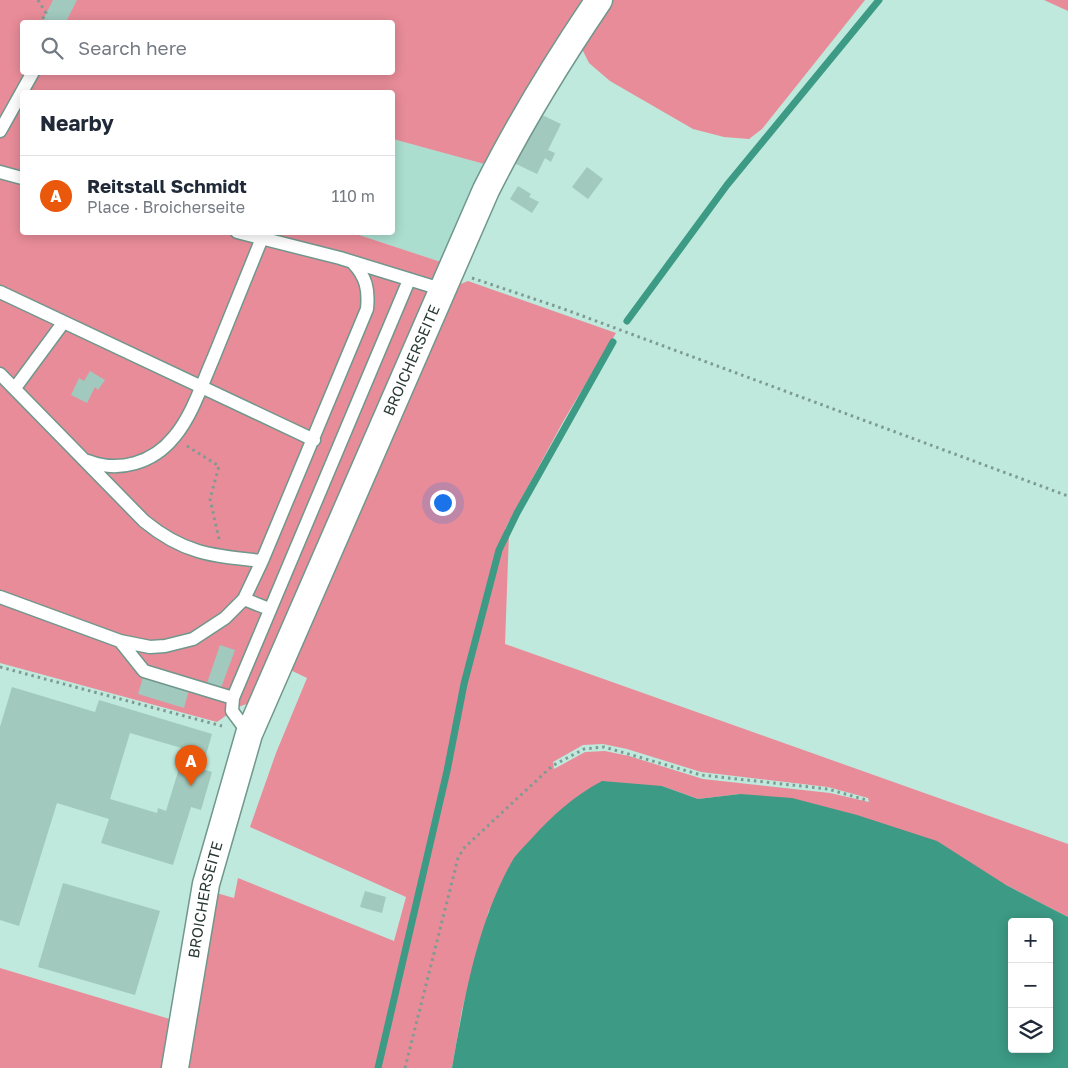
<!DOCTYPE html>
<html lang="en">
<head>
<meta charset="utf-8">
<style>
  body { margin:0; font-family:"Golos Text",sans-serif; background:#f2f2f3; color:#1f2937 }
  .controls { position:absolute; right:15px; bottom:15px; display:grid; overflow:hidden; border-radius:5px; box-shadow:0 2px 12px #0003 }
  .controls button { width:45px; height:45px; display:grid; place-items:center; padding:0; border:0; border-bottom:1px solid #e0e1e3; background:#fff; color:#1f2937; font:25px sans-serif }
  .you { position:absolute; left:442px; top:502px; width:18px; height:18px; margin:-12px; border:4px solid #fff; border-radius:50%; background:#1a73e8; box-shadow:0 0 0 8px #1a73e833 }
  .badge { display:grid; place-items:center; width:32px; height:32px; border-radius:50%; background:#ea580c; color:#fff; font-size:16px; font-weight:700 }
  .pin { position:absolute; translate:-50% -41px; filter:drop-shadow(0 1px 2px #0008) }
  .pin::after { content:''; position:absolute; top:26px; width:18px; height:15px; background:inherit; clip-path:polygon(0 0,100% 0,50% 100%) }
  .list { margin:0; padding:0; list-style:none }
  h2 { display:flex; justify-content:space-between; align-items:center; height:65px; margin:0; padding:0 20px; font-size:21px }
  h2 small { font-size:16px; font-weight:400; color:#747a83 }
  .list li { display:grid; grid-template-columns:32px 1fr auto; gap:15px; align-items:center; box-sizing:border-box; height:80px; padding:0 20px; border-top:1px solid #e0e1e3 }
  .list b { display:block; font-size:19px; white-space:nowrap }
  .list p { margin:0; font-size:16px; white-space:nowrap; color:#747a83 }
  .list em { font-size:16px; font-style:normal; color:#747a83 }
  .icon { flex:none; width:28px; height:28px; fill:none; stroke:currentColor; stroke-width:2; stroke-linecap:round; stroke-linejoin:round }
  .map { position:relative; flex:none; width:1068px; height:1068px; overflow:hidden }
  .search { position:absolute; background:#fff; box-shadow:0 2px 12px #0003; left:20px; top:20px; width:375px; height:55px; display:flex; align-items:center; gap:12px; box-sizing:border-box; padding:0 18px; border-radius:5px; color:#747a83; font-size:19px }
  .panel { position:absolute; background:#fff; box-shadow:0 2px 12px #0003; left:20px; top:90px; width:375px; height:145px; border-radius:5px }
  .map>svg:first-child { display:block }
</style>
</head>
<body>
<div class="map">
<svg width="1068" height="1068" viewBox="0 0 1068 1068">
  <rect width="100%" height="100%" fill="#bfe9dc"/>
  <path fill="#abdecf" d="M393,139l95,26 -47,97 -88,-29 39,-1z"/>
  <path fill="#e88c99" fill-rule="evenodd" d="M0,0h590l-102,165 -95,-26 -1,-47h-370v140l331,1 88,29 -189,440 -14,5 -21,15 -217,-59zM22,22h370v50h-370z
    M607,0h258l-103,129 -13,10 -25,-2 -31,-8 -83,-48 -21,-18 -10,-20z
    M1044,0h24v11z
    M468,281l148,52 -52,87 -59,109 4,4 -4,111 563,200v73l-62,-32 -266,-91 -42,5 -36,-13 -173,124 -27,100 -10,58h-266l27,-176 21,6 4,-20 156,63 12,-44 -156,-70 26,-74 31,-75 -21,-10 172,-383zM603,744l24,5 74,23 127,15 40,11 1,4 -39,-9 -127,-14 -74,-23 -24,-5 -20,1 -31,17 -1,-7 30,-17z
    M0,968l173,52 -5,48h-168z"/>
  <path fill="#3c9a85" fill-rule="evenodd" d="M602,781l60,5 36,13 42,-5 52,4 65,17 80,26 69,44 62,32v151h-616c12,-69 26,-149 62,-210 5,-7 12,-13 18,-20 21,-23 42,-42 70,-57zM1012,922h37v127h-37z"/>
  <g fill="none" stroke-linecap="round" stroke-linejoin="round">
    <path stroke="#3c9a85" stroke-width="7" d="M627,321l100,-136 152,-185
      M378,1068l69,-297 17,-87 35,-134 18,-37 96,-171"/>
  </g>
  <path fill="#a1c9be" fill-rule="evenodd" d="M53,0h24l-11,22h-24z
    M538,113l23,11 -13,26 7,3 -4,9 -6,-4 -8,16 -23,-11z
    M587,167l16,12 -15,20 -16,-12z
    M518,186l13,8 -2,3 10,5 -7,11 -22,-14z
    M90,371l15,9 -7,10 -3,-3 -8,16 -16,-8 8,-17 5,3z
    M220,645l15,5 -14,38 -14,-5z
    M143,677l46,13 -5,18 -46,-14z
    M12,687l83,25 4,-12 113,34 -10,35 10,3 -11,38 -10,-3 -18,58 -72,-22 8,-24 -52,-16 -38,123 -19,-6v-193zM130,733l55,16 -19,62 -8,-3 -1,5 -47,-14z
    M63,883l97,28 -25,84 -97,-28z
    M365,891l21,6 -4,16 -22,-6z"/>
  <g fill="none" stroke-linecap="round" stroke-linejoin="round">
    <defs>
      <path id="lane" d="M0,131l33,-59
        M0,172l22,6
        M237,232l103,26 104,32
        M0,292l314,148
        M0,374l144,147c40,33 69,35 118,40
        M15,388l48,-65
        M88,461c31,12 65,2 86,-24 18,-21 28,-53 39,-78 16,-40 32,-80 49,-121
        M0,597l120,44 30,6 15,-1 28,-7 32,-21 19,-19 18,-38 105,-252c2,-20 -1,-32 -14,-46
        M244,599l25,10
        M120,641l24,30 89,27
        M249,734l-17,-23 1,-13 176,-418"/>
      <g id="street">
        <path id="s1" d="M175,1068l31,-184 43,-150 237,-544c33,-66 71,-128 113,-190"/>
      </g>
    </defs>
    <use href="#lane" stroke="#70978c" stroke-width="15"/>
    <use href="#street" stroke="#70978c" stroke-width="29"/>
    <path stroke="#7d9b92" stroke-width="3" stroke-dasharray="2.5 4" stroke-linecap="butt" d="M38,0l8,13 -5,9
      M472,278l89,30 507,188
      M187,446l32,20 -9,33 9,40
      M0,667l222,59
      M405,1068l53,-210 6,-10 88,-82 32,-17 20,-2 97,28 127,14 38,11"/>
    <use href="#lane" stroke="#fff" stroke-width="12"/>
    <use href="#street" stroke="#fff" stroke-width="26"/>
  </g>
  <g text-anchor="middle" stroke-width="4.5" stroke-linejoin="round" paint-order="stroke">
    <g font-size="15" fill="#293934" stroke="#ccf6ea">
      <text dy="5" stroke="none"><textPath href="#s1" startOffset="750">BROICHERSEITE</textPath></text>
      <text dy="5" stroke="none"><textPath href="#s1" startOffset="171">BROICHERSEITE</textPath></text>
    </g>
  </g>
</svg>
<div class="controls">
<button>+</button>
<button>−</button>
<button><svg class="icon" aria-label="layers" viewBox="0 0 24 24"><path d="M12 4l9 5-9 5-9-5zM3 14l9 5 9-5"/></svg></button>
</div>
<div class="you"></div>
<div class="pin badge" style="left:191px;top:786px">A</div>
<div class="search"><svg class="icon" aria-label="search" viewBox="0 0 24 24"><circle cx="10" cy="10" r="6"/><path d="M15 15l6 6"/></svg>Search here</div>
<section class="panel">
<h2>Nearby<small></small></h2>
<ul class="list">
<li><span class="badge">A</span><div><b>Reitstall Schmidt</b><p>Place · Broicherseite</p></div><em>110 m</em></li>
</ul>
</section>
</div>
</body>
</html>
